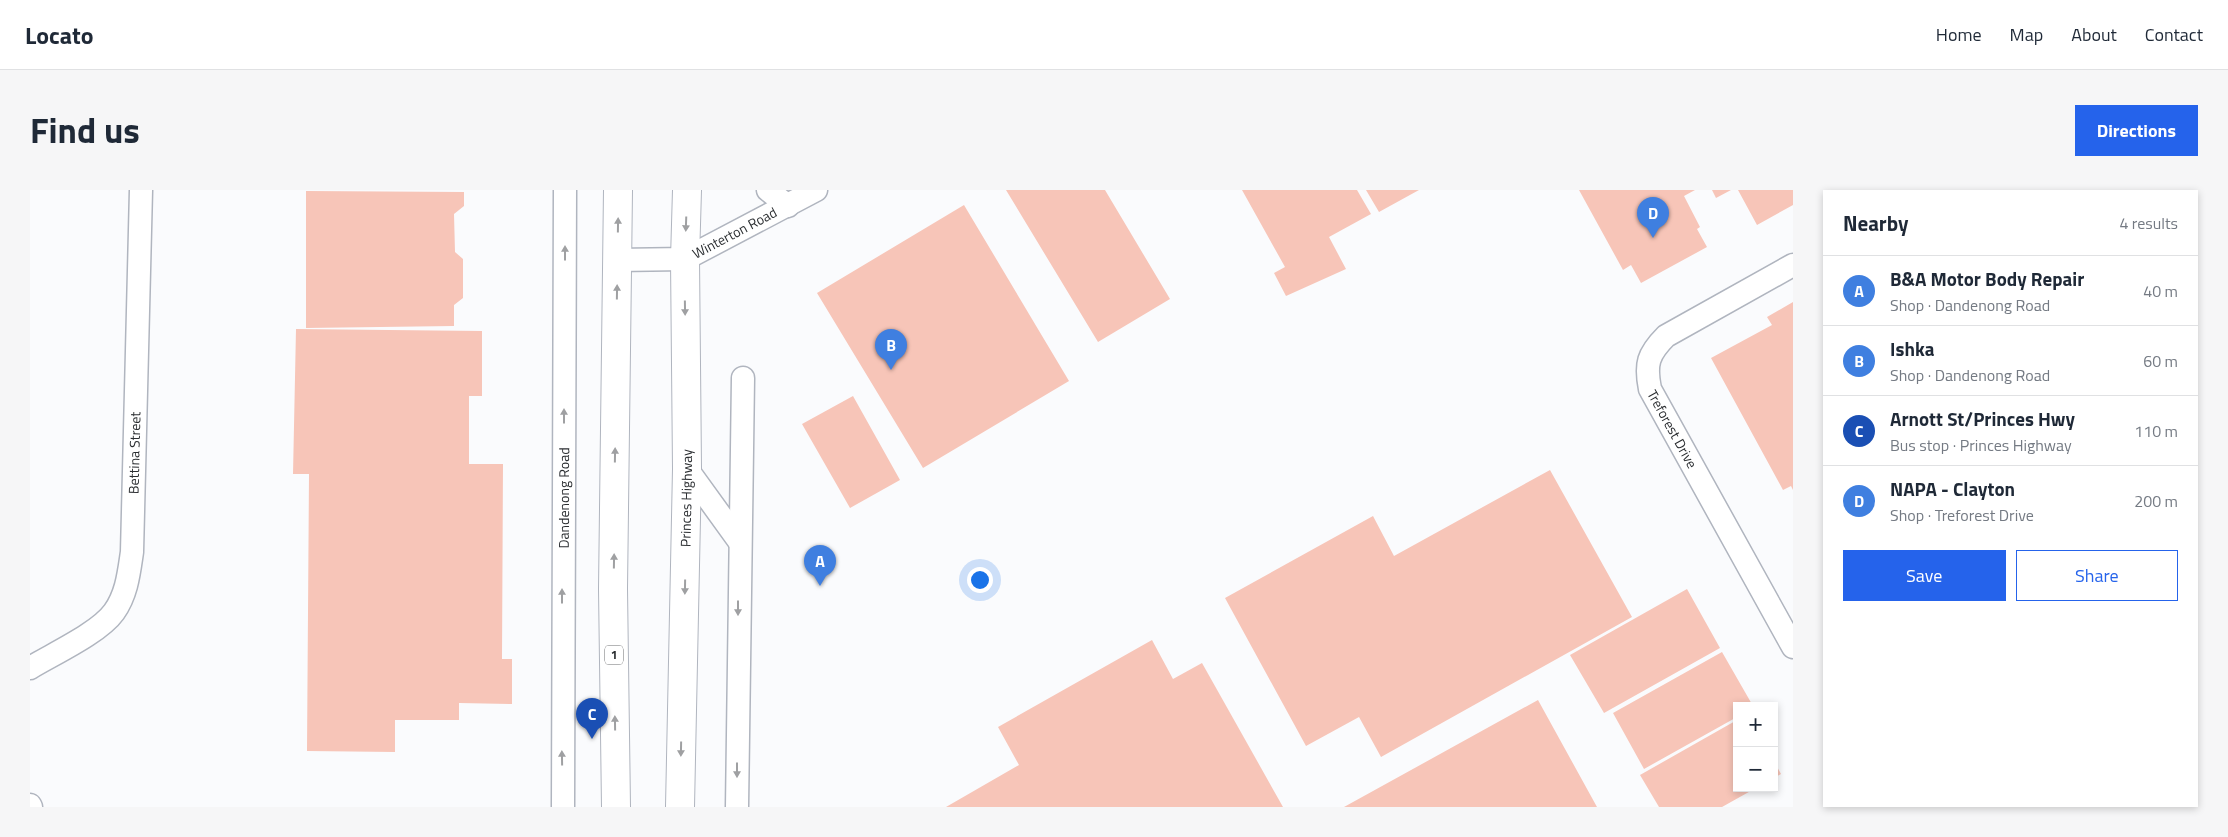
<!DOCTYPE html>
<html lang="en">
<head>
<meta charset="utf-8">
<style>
  body { margin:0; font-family:"Titillium Web",sans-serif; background:#f6f6f7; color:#1f2937 }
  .controls { position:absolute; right:15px; bottom:15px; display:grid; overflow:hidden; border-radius:0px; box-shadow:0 2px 8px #0003 }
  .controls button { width:45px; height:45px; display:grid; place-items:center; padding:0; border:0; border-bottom:1px solid #e0e1e3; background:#fff; color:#1f2937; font:25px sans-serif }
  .you { position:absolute; left:949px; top:389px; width:18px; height:18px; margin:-12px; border:4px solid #fff; border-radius:50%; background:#1a73e8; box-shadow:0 0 0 8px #1a73e833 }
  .badge { display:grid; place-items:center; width:32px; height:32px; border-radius:50%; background:#2563eb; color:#fff; font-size:16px; font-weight:700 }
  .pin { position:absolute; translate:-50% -41px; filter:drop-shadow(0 1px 2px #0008) }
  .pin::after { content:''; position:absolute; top:26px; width:18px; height:15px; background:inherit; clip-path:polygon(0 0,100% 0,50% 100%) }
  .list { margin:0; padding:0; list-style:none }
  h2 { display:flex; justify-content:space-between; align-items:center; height:65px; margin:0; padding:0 20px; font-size:21px }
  h2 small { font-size:16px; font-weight:400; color:#747a83 }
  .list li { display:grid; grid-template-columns:32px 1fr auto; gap:15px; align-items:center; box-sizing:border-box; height:70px; padding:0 20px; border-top:1px solid #e0e1e3 }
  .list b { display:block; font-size:19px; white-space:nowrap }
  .list p { margin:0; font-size:16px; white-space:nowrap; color:#747a83 }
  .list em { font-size:16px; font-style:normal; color:#747a83 }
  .actions { display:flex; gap:10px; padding:15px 20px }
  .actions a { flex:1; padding:11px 0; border:1px solid #2563eb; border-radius:0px; text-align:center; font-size:18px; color:#2563eb }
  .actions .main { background:#2563eb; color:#fff }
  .map { position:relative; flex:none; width:1763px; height:617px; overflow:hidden; border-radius:0px }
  header { display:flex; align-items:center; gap:30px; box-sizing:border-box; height:70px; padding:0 25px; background:#fff; border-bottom:1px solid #e0e1e3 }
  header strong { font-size:24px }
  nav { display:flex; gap:28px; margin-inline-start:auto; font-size:18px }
  .intro { display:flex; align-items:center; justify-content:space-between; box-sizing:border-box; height:120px; padding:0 30px }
  h1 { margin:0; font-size:35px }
  .button { padding:12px 22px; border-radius:0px; background:#2563eb; color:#fff; font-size:18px; font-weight:700 }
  main { display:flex; gap:30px; padding:0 30px }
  aside { flex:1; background:#fff; border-radius:0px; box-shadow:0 2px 8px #0003 }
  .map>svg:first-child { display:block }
</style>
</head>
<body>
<header>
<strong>Locato</strong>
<nav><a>Home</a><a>Map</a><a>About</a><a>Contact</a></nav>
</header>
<div class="intro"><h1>Find us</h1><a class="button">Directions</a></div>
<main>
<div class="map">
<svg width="1763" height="617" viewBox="0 0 1763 617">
  <rect width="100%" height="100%" fill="#fafbfd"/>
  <path fill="#f7c5b8" d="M976,0h99l65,109 -72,43z
    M1212,0h115l14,24 -42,23 17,32 -60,27 -12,-23 11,-6z
    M1336,0h53l-40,22z
    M1549,0h116l-11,6 16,31 -3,2 10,18 -66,36 -10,-18 -8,5z
    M1682,0h19l-15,8z
    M1708,0h55v15l-36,20z
    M276,1l158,1v14l-10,8 1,38 8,7v39l-9,7v21l-148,2z
    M934,15l105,176 -146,87 -106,-175z
    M1763,112v188l-2,-4 -8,4 -72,-132 61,-33 -5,-8z
    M266,139l186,2v65h-13v68h34l-1,195h10v45l-53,-1v17h-64v32l-88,-1 2,-277h-16z
    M823,206l47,84 -50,28 -48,-84z
    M1520,280l82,147 -251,140 -22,-40 -53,29 -81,-148 148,-82 21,40z
    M1657,399l33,59 -116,65 -34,-58z
    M1122,450l21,39 29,-16 81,144h-337l73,-42 -21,-38z
    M1692,462l31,54h-16v11l-93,52 -31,-56z
    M1508,510l59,107h-253z
    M1707,530v68h19l-34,19h-63l-19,-32z
    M1744,571l7,13 -7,4z"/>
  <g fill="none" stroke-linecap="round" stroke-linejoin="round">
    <defs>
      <g id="minor">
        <path d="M738,0l20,16"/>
        <path id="s1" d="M587,70l68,-1 131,-69"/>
        <path id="s2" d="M1763,75l-127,71c-18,18 -21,28 -16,53l143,258"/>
        <path d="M657,279l52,72"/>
        <path id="s3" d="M0,478c23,-14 69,-35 84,-56 13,-18 15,-40 18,-60l9,-362"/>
        <path d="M0,615l1,2"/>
        <path id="s4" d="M533,617l2,-617"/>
        <path d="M707,617l6,-429"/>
      </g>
      <g id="trunk">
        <path d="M586,617l-3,-218 5,-399"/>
        <path id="s5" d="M650,617l7,-338 -2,-210 2,-69"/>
      </g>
    </defs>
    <use href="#minor" stroke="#b0b5bf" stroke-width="25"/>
    <use href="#trunk" stroke="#b0b5bf" stroke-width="30"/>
    <use href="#minor" stroke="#fff" stroke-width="22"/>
    <use href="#trunk" stroke="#fff" stroke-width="28"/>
  </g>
  <defs><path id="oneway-solid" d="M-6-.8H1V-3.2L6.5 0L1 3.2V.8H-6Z" transform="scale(1.25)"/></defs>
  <g fill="#9fa0a2">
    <use href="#oneway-solid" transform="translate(656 34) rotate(92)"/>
    <use href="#oneway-solid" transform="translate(588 35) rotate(-89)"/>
    <use href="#oneway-solid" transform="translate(535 63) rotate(-90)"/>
    <use href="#oneway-solid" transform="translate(587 102) rotate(-89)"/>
    <use href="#oneway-solid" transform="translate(655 118) rotate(89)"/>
    <use href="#oneway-solid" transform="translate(534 226) rotate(-90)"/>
    <use href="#oneway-solid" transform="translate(585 265) rotate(-89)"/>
    <use href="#oneway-solid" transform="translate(584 371) rotate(-89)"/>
    <use href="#oneway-solid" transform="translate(655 397) rotate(91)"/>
    <use href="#oneway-solid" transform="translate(532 406) rotate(-90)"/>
    <use href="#oneway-solid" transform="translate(708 418) rotate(90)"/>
    <use href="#oneway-solid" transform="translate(585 533) rotate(-91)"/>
    <use href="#oneway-solid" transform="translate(651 559) rotate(91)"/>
    <use href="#oneway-solid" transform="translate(532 568) rotate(-91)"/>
    <use href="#oneway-solid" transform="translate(707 580) rotate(90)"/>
  </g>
  <g text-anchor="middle" stroke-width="4.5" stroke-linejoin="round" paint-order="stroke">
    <rect fill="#fff" stroke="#6a6c6e" stroke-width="1" x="575" y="455.5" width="18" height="19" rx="4"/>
    <g font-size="12" font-weight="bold" fill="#2a2d30">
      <text x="584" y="469">1</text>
    </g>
    <g font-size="14" fill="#2a2d30" stroke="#fff">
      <text dy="5" stroke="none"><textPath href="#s1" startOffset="124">Winterton Road</textPath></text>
      <text dy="5" stroke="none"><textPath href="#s2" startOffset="250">Treforest Drive</textPath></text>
      <text dy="5" stroke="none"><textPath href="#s3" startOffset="264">Bettina Street</textPath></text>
      <text dy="5" stroke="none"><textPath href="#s4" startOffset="309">Dandenong Road</textPath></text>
      <text dy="5" stroke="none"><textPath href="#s5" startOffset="309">Princes Highway</textPath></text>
    </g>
  </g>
</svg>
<div class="controls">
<button>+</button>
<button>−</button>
</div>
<div class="you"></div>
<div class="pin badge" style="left:790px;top:396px;background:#3f7fe0">A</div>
<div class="pin badge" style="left:861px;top:180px;background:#3f7fe0">B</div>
<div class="pin badge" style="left:562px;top:549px;background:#1a4fb4">C</div>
<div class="pin badge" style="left:1623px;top:48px;background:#3f7fe0">D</div>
</div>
<aside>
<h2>Nearby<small>4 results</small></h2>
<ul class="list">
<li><span class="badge" style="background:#3f7fe0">A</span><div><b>B&amp;A Motor Body Repair</b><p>Shop · Dandenong Road</p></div><em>40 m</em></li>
<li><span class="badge" style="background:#3f7fe0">B</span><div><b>Ishka</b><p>Shop · Dandenong Road</p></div><em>60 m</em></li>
<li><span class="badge" style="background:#1a4fb4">C</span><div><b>Arnott St/Princes Hwy</b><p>Bus stop · Princes Highway</p></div><em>110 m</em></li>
<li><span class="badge" style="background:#3f7fe0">D</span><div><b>NAPA - Clayton</b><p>Shop · Treforest Drive</p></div><em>200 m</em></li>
</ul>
<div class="actions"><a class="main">Save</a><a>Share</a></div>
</aside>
</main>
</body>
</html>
